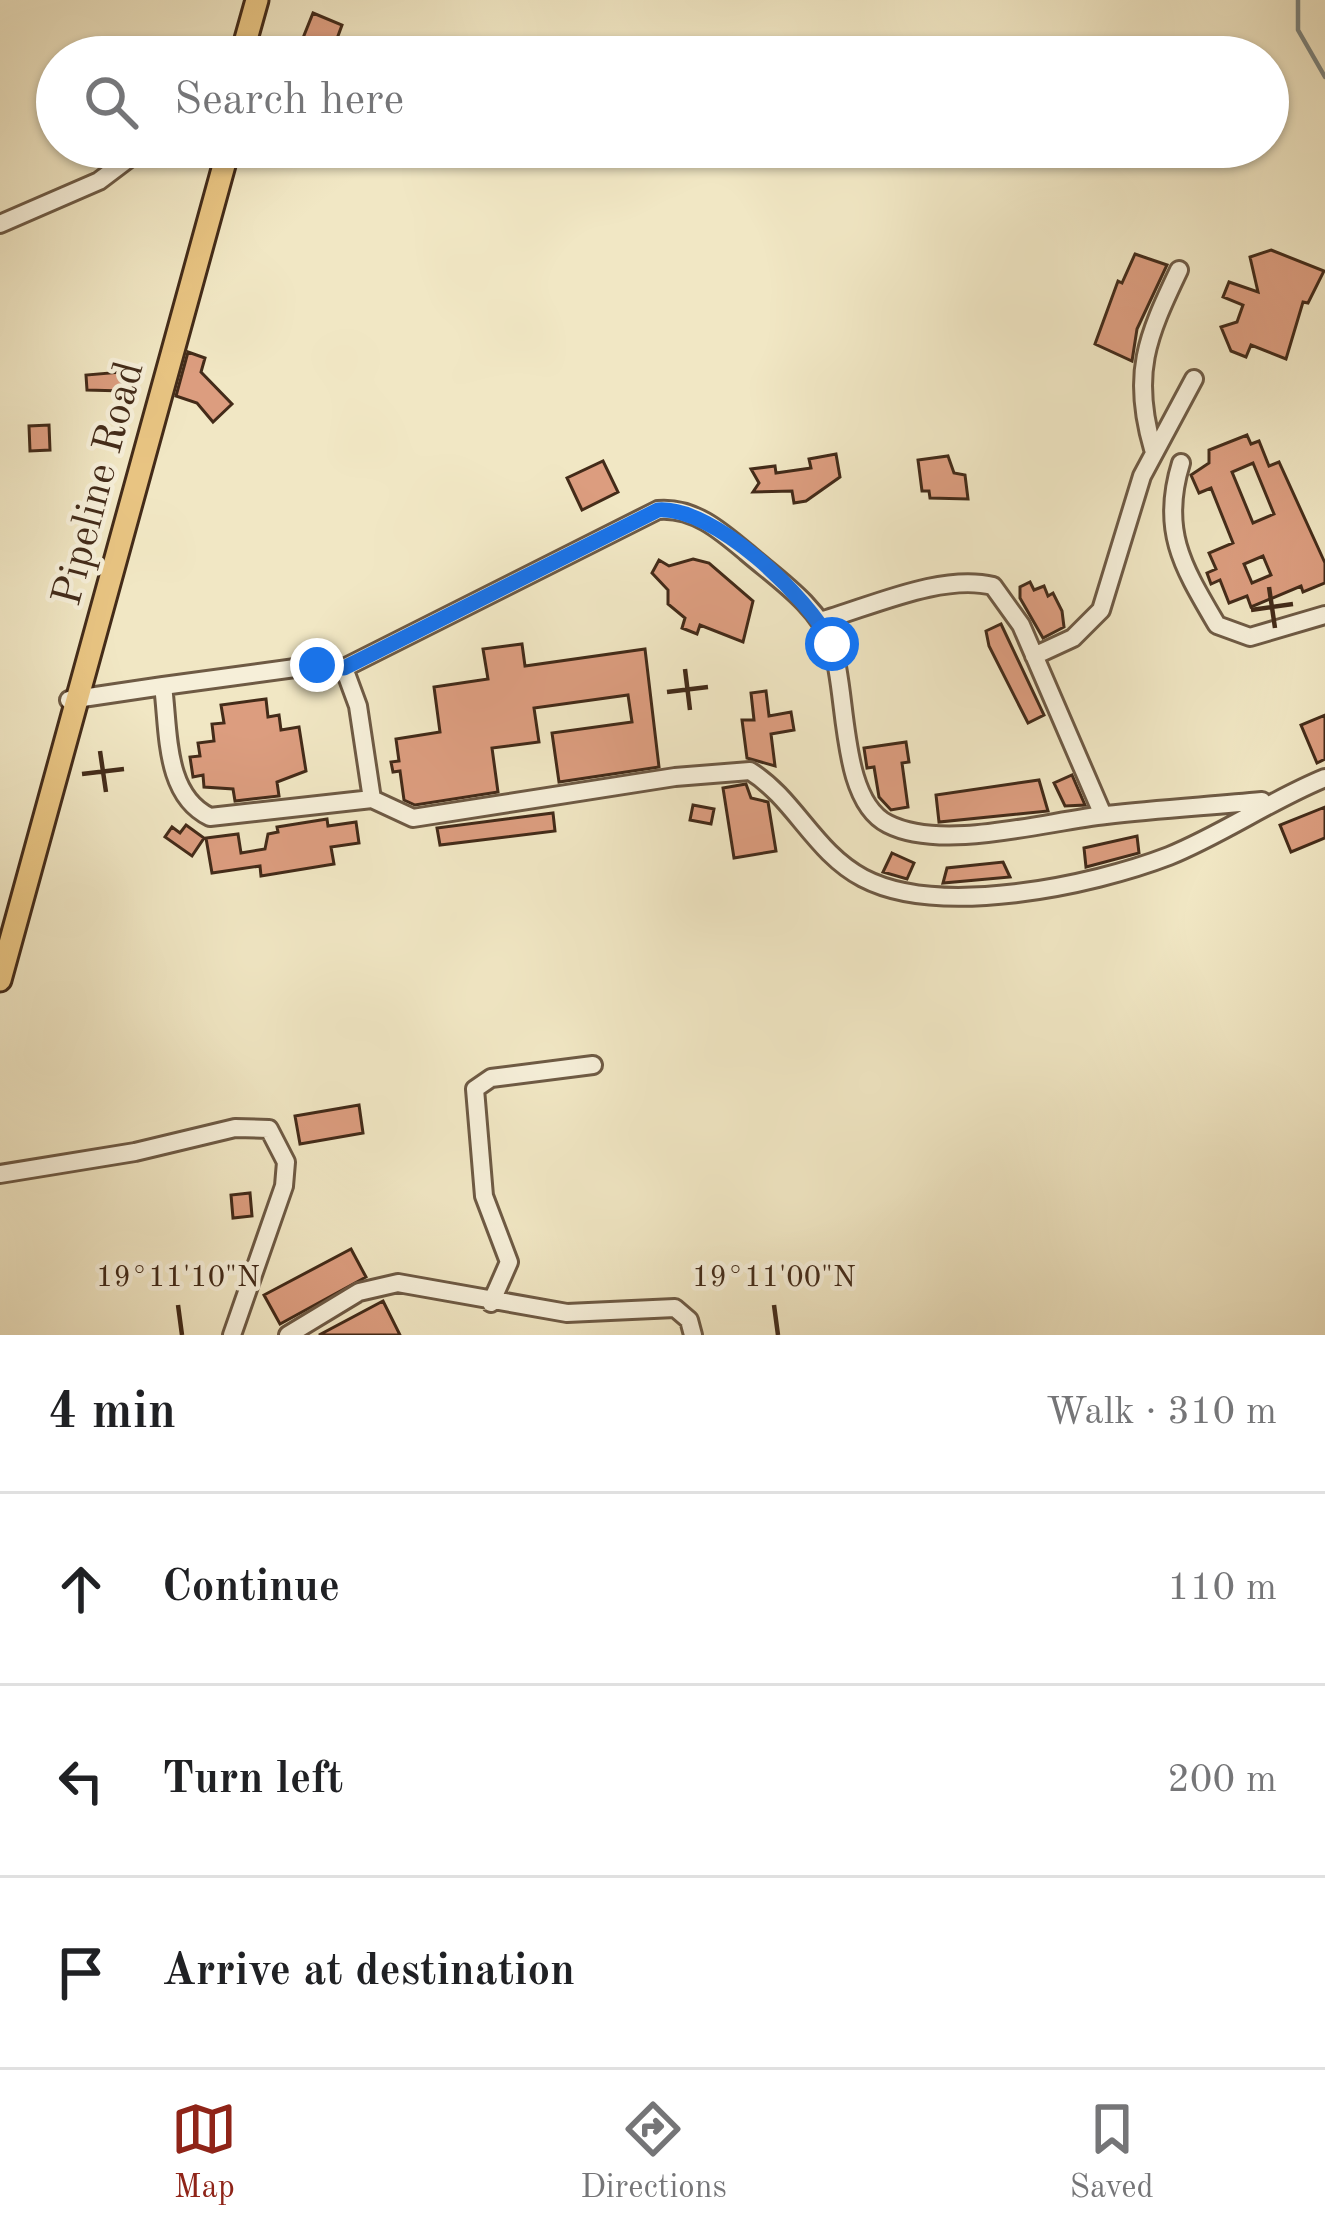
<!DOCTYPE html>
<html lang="en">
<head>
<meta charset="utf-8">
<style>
  body { margin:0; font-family:"Old Standard TT",serif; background:#f6f6f6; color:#202124 }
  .stop { position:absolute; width:36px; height:36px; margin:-27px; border:9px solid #1a73e8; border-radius:50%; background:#fff }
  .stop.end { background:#1a73e8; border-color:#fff; box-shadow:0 3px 12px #0008 }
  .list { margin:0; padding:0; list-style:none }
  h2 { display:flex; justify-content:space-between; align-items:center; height:156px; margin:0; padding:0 48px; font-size:51px }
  h2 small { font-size:39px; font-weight:400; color:#757577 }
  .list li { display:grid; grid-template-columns:78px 1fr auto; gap:36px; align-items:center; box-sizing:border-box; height:192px; padding:0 48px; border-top:3px solid #e0e0e0 }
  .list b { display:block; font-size:45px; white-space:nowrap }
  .list em { font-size:39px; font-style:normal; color:#757577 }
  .icon { flex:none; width:66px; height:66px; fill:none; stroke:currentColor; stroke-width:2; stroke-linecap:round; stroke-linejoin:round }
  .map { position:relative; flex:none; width:1325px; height:1335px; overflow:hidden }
  .search { position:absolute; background:#fff; box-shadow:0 3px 9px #0004; left:36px; right:36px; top:36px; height:132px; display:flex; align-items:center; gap:30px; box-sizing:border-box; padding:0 42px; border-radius:66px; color:#757577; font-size:45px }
  .sheet { height:732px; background:#fff }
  nav { display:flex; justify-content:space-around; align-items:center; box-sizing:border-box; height:168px; border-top:3px solid #e0e0e0; background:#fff; font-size:33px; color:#757577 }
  nav a { display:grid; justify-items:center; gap:6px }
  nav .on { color:#8f2418 }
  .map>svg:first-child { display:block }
</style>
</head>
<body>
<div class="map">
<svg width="1325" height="1335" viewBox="0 0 1325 1335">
  <rect width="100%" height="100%" fill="#f1e7c4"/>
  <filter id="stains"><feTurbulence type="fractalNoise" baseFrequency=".00167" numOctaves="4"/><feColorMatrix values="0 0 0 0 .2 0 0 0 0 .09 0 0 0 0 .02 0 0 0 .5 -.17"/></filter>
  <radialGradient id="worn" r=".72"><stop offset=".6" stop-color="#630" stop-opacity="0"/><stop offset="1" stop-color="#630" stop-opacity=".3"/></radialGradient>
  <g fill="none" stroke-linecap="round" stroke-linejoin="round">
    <path stroke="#7b837d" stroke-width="4.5" d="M1298,0v30l27,47"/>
  </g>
  <path fill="#dc9d7f" stroke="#432b19" stroke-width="3" fill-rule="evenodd" d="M313,13l29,12 -11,30 -30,-12z
    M1271,250l53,21 -16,32 -5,-1 -17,57 -35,-14 -5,12 -15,-6 -10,-24 16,-5 6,-17 -20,-8 6,-15 29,10 -8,-35z
    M1135,254l32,11 -30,64 -5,32 -37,-17 23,-63 4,2z
    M188,352l17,6 -4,14 31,32 -19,18 -16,-19 -21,-7z
    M121,372l2,19 -36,-1 -1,-15z
    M49,425l1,25 -20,1 -1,-25z
    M1247,435l4,9 8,-3 10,25 10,-4 46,101v20l-22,9 -2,-6 -50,21 -4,-11 -18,7 -9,-23 -9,4 -4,-11 9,-4 -7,-16 24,-10 -22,-55 -12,5 -8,-18 18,-12v-13zM1253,463l21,51 -21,9 -21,-51zM1263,556l8,19 -19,8 -8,-19z
    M836,454l4,23 -34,24 -12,2 -2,-12 -39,1 6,-9 -8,-14 24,-3 1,7 35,-5 -2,-9z
    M948,456l6,17 11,2 3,24 -38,-1 -1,-7h-7l-4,-31z
    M603,461l15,31 -36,18 -15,-32z
    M693,559l16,4 44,38 -10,41 -43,-17 -3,9 -15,-6 3,-10 -17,-14v-14l-16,-17 7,-13 10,6z
    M1030,582l4,8 10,-4 4,10 5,-3 9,18 2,16 -21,11 -23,-40v-11z
    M1001,624l43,91 -16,8 -39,-77 -3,-15z
    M522,644l3,22 120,-17 14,118 -100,15 -7,-49 80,-11 -4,-27 -94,13 5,34 -47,6 6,44 -83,13 -11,-5 -4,-29 -7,1 -2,-10 8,-1 -3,-22 44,-7 -6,-45 54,-8 -5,-30z
    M766,691l3,25 22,-4 3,18 -23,4 4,32 -28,-8 -5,-38h12l-3,-27z
    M266,699l2,18 11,-2 2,15 18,-3 7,44 -29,11 2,14 -44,5 -2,-12 -29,-2 -1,-12 -10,2 -3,-20 10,-1 -2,-13 16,-2 -2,-17 12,-1 -3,-18z
    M1325,715v44l-8,4 -16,-38z
    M906,742l3,20 -7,1 6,44 -17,3 -12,-13 -5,-30 -7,1 -3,-20z
    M1072,775l13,30 -20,1 -11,-23z
    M1039,780l9,31 -109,11 -3,-27z
    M746,784l5,14 17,4 8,49 -42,7 -11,-70z
    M693,805l21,4 -3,15 -21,-4z
    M1325,807v31l-34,14 -11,-27z
    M553,813l2,18 -115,14 -3,-17z
    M327,819l1,7 28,-4 3,21 -28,4 3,17 -73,12 -1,-10 -48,7 -6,-35 32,-4 3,19 24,-4 3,-15 10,-2 -1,-5z
    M186,825l18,13 -12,18 -27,-19 7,-10 8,6z
    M1137,836l2,17 -53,14 -2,-19z
    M892,853l22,10 -7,16 -24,-7z
    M1003,862l7,15 -67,6 4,-15z
    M359,1105l4,28 -63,11 -5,-28z
    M250,1193l2,23 -19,2 -2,-23z
    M351,1249l15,28 -86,47 -16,-29z
    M383,1301l17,34h-81z"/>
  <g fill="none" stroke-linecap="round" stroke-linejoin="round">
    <defs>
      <path id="minor" d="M0,224l99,-43 45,-34
        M1153,449c-22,-75 -6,-112 26,-179
        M1181,463c-21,68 2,104 36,162l33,12 75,-22
        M820,621c50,-14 122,-48 173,-35l28,39 82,190
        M1034,656l39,-18 28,-28 41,-134 52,-97
        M344,668l314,-158c35,-3 62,20 88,42 30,26 73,54 86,93 16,48 7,155 56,179 55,28 159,-3 218,-9 52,-6 104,-9 156,-14
        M163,686l154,-21 27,3 14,38 14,93
        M69,700l94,-14c6,45 1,109 47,131l162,-18 41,19 262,-41 75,-6c45,28 64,81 113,107 76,40 228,8 306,-22 54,-22 102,-56 156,-78
        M0,1174l135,-22 100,-24 34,1 17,33 -2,24 -52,149
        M491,1303l18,-41 -25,-66 -9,-107 16,-11 102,-13
        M288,1335l71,-43 39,-9 169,30 108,-5 14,12 4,15"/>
      <path id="major" d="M241,57l16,-57
        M0,980l229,-833"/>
    </defs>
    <use href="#minor" stroke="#6e5a44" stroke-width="22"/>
    <use href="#major" stroke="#432b19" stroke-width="27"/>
    <use href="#minor" stroke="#f6efd9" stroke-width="16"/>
    <use href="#major" stroke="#e8c482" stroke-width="21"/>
  </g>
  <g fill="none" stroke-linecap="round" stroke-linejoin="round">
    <path stroke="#1a73e8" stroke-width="15" d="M317,665l27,3 314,-158c56,-4 150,87 174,134"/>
  </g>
  <path fill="none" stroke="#432b19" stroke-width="4.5" d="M1269,587l6,41M1251,610l42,-6M685,669l5,41M667,692l41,-5M100,751l6,41M82,774l42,-5M178,1305l4,30M774,1305l4,30"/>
  <g text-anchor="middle" stroke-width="9" stroke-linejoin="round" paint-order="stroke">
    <g font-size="42" fill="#432b19" stroke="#f6efd9">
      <text transform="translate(96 483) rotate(-75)" y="15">Pipeline Road</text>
    </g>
  </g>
  <g font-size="30" text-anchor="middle" fill="#432b19" stroke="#f6efd9" stroke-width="9" stroke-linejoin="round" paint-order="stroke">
    <text x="178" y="1286">19°11'10"N</text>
    <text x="774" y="1286">19°11'00"N</text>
  </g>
  <rect width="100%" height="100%" filter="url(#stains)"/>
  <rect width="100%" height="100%" fill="url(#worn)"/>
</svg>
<div class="stop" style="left:832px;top:644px"></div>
<div class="stop end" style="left:317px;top:665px"></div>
<div class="search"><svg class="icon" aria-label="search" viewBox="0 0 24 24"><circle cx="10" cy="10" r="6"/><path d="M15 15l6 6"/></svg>Search here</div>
</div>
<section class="sheet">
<h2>4 min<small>Walk · 310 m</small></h2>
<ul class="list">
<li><svg class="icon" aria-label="ahead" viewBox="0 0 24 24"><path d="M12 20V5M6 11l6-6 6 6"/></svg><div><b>Continue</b></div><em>110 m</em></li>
<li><svg class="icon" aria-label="left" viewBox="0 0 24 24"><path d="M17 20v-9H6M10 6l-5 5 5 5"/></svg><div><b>Turn left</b></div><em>200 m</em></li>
<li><svg class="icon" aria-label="arrive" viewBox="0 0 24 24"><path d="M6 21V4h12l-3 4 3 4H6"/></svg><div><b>Arrive at destination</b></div></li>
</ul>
</section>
<nav>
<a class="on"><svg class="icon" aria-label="map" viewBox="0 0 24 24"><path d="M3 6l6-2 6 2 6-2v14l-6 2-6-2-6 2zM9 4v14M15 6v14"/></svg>Map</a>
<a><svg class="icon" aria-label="directions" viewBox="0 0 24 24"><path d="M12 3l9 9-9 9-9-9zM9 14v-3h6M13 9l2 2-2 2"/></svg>Directions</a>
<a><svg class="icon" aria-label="saved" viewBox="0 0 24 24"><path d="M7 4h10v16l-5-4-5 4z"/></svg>Saved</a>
</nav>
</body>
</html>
